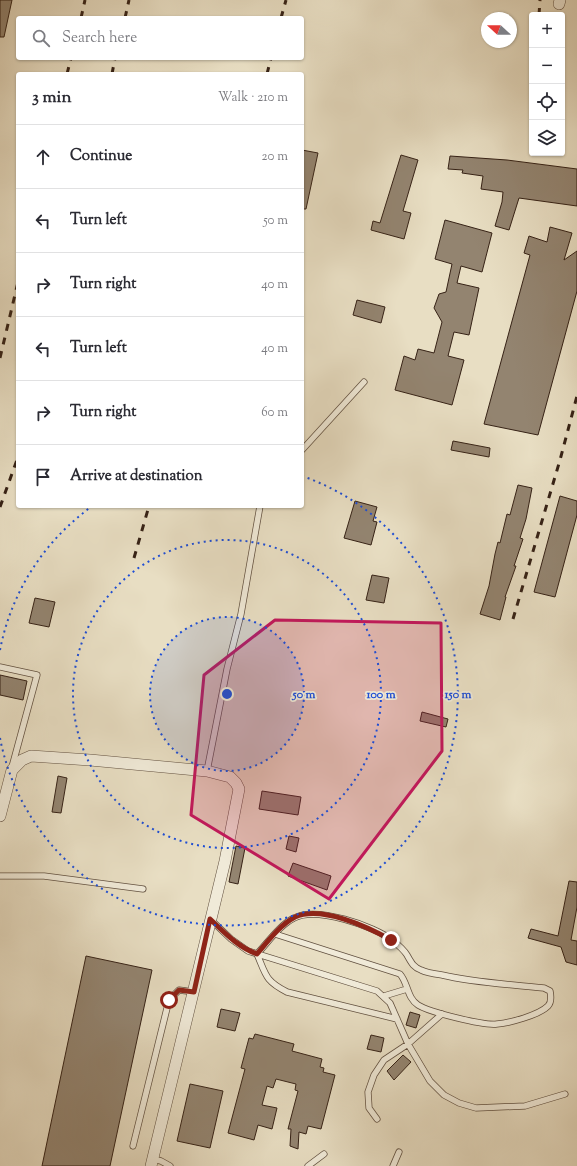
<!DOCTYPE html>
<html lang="en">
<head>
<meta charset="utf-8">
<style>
  body { margin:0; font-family:"Sorts Mill Goudy",serif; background:#f7f7f7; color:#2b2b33 }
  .controls { position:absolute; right:12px; top:12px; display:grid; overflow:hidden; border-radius:4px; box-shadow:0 1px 3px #0004 }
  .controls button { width:36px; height:36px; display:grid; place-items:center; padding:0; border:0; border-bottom:1px solid #e1e1e2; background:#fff; color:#2b2b33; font:20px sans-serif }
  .compass { position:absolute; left:481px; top:12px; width:36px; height:36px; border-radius:50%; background:#fff; box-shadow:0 1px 3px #0004; rotate:291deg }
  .stop { position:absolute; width:12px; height:12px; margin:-9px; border:3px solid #8f2418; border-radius:50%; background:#fff }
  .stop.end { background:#8f2418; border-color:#fff; box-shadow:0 1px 4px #0008 }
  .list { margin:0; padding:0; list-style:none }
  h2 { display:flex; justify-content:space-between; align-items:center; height:52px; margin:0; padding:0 16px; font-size:17px }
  h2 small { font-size:13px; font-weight:400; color:#7c7c81 }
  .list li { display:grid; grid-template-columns:26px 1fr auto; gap:12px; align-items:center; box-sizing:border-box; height:64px; padding:0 16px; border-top:1px solid #e1e1e2 }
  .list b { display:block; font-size:15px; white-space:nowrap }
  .list em { font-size:13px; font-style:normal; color:#7c7c81 }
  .icon { flex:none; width:22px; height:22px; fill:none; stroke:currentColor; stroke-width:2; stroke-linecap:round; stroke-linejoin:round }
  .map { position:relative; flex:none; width:577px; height:1166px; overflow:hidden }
  .search { position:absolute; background:#fff; box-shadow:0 1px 3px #0004; left:16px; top:16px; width:288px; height:44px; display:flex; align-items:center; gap:10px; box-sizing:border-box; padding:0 14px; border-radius:4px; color:#7c7c81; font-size:15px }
  .panel { position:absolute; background:#fff; box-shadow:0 1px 3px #0004; left:16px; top:72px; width:288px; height:436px; border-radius:4px }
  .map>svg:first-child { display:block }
</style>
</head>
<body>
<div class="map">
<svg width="577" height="1166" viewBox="0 0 577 1166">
  <rect width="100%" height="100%" fill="#e8dec3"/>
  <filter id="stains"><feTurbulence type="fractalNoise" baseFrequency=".005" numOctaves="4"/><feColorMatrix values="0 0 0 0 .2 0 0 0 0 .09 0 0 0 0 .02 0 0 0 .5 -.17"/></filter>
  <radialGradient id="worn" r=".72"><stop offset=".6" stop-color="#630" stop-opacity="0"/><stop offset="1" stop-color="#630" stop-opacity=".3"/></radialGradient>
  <path fill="#938470" stroke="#362216" d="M0,0h12l-8,37h-4z
    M302,150l16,3 -12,56h-4z
    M401,155l17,5 -15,51 8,2 -7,26 -33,-9 2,-9 7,2z
    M450,156l57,4 70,9v37l-58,-8 -10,32 -14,-4 7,-24 1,-10 -22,-3 2,-13 -21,-3 1,-3 -15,-1z
    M445,220l47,13 -10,39 -21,-6 -4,17 22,5 -10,47 -15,-3 -6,24 16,4 -12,45 -57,-15 9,-34 11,4 3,-11 16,4 8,-31 -8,-14 5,-14 7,-2 6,-28 -17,-5z
    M550,227l22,6 -8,27 13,-9v40l-39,144 -54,-11 46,-169 -6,-2 5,-17 18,6z
    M357,300l28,7 -4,16 -28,-8z
    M453,441l37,7 -1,9 -38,-7z
    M518,485l14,3 -6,31 -6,19 3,1 -9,27h2l-11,31h1l-6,23 -20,-6 9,-28 6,-32 3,-12 2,1 7,-29 3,1z
    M560,496l17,5v14l-22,82 -21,-5z
    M355,501l22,6 -4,14 4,1 -6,23 -27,-7z
    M372,575l17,3 -5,25 -18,-3z
    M35,598l20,4 -6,25 -20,-4z
    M0,675l27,6 -4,19 -23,-5z
    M422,712l26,7 -2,8 -26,-6z
    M58,776l9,2 -6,35 -9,-1z
    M262,791l39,6 -3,18 -39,-6z
    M289,836l10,2 -3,14 -10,-3z
    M236,846l9,2 -7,36 -9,-2z
    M293,863l38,13 -4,14 -39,-14z
    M569,881l8,1v25l-6,33 6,1v24l-11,-3 -5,-15 -33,-9 3,-9 27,7z
    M86,956l66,14 -42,196h-68z
    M221,1009l19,4 -5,18 -18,-4z
    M410,1012l10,3 -4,13 -10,-3z
    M255,1034l39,10 -2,7 30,8 -2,8 4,1 -1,4 12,3 -14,54 -13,-3 -2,8 -7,-2 -1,17 -8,-3 1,-17h-3l10,-38 -3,-1 1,-6 -20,-5 -3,9 -6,-2 -5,19 15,3 -5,21 -14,-4 -4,15 -26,-7 17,-64 -4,-1 8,-30 4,1z
    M371,1035l13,3 -3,14 -14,-3z
    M403,1055l8,7 -17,18 -7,-9z
    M190,1084l33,7 -13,57 -33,-7z"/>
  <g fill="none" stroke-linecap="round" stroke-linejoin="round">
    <defs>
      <path id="service" d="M302,450l62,-68
        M0,667l37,8 -25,92
        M207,771l20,-102 14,-55 19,-108
        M0,876h44l99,13
        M210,919l21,20 17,12 129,40 13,12 18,41 22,37 14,14 15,8 17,5 49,-2 40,-12
        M275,934l125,40c8,9 7,24 18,31 11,7 66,21 79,19 13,-1 42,-9 51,-18 4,-4 3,-10 2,-15l-6,-3c-34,-4 -69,-5 -102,-13 -7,-1 -15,-2 -21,-5 -8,-3 -10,-8 -14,-15 -3,-5 -10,-11 -15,-15 -18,-14 -76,-34 -98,-22 -14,7 -25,23 -37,36 9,21 8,27 30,38l110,27
        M384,996l23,-7
        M377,1119l-8,-11 -1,-16 6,-17 10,-15 24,-16 34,-30
        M133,1146l36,-146 10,-10 15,2
        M153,1159l8,2 9,5
        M308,1166l16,-12
        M393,1166l6,-14"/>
      <path id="minor" d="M559,4l1,-4
        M0,816l12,-46 10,-10 9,-4 59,4 117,11 23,6 6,6 3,6 -14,72 -74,305"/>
    </defs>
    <use href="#service" stroke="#625141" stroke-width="7"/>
    <use href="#minor" stroke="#625141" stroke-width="12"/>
    <use href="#service" stroke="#f0ead8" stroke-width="5.5"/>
    <use href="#minor" stroke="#f0ead8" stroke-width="11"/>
    <path stroke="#362216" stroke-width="3" stroke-dasharray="7 7" stroke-linecap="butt" d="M539,15l1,-15
      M81,18l4,-18
      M125,18l4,-18
      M281,18l5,-18
      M67,74l4,-16
      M112,74l3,-16
      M267,74l4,-16
      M531,126l1,-17
      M0,358l18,-76
      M0,507l18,-50
      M134,558l15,-52
      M513,619l47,-159 17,-64"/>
  </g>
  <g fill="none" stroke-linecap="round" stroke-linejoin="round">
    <path stroke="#8f2418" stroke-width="5" d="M169,1000l10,-10 15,2 16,-73c15,14 28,28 47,35 11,-13 23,-29 38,-37 26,-12 73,10 96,23"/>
  </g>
  <path fill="#c2185b" fill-opacity="0.2" stroke="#c2185b" stroke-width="3" stroke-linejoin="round" d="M275,620l166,3 1,128 -113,148 -138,-84 13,-140z"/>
  <circle cx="227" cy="694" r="77" fill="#1d4ed8" fill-opacity=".12"/>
  <g fill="none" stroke="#1d4ed8" stroke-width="2" stroke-dasharray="2 4">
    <circle cx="227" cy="694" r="77"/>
    <circle cx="227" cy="694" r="154"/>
    <path d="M0 650A231 231 0 0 1 91 507M302 476A231 231 0 1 1 0 738"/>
  </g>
  <circle cx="227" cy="694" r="6" fill="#1d4ed8" stroke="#f0ead8" stroke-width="2"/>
  <g font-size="12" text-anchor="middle" font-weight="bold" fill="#1d4ed8" stroke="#f0ead8" stroke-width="3.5" stroke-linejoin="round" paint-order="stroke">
    <text x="304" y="698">50 m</text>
    <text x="381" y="698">100 m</text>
    <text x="458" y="698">150 m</text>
  </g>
  <rect width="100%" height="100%" filter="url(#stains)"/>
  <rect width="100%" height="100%" fill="url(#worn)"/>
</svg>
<div class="controls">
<button>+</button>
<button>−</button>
<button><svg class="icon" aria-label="locate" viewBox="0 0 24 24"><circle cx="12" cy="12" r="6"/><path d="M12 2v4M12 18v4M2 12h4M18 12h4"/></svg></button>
<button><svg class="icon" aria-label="layers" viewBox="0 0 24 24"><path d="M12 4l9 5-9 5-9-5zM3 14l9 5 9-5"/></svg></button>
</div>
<svg class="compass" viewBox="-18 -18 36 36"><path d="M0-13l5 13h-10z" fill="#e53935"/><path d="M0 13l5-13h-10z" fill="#7c7c81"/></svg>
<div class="stop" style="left:169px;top:1000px"></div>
<div class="stop end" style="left:391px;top:940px"></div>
<div class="search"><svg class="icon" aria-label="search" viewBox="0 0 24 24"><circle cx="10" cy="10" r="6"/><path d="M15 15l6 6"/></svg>Search here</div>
<section class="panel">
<h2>3 min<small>Walk · 210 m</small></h2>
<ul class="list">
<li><svg class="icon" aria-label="ahead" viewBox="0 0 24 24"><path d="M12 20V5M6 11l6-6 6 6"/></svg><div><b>Continue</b></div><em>20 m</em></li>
<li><svg class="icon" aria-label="left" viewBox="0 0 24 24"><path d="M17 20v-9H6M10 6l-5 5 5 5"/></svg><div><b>Turn left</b></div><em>50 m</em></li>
<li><svg class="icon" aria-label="right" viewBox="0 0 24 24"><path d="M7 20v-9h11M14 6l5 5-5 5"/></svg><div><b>Turn right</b></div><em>40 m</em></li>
<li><svg class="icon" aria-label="left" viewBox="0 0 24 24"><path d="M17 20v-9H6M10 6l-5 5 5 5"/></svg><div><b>Turn left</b></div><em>40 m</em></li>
<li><svg class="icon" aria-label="right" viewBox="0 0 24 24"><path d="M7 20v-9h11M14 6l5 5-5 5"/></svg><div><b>Turn right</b></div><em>60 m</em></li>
<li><svg class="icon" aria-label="arrive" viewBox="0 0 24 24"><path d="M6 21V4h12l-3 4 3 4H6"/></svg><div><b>Arrive at destination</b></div></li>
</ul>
</section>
</div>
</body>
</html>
